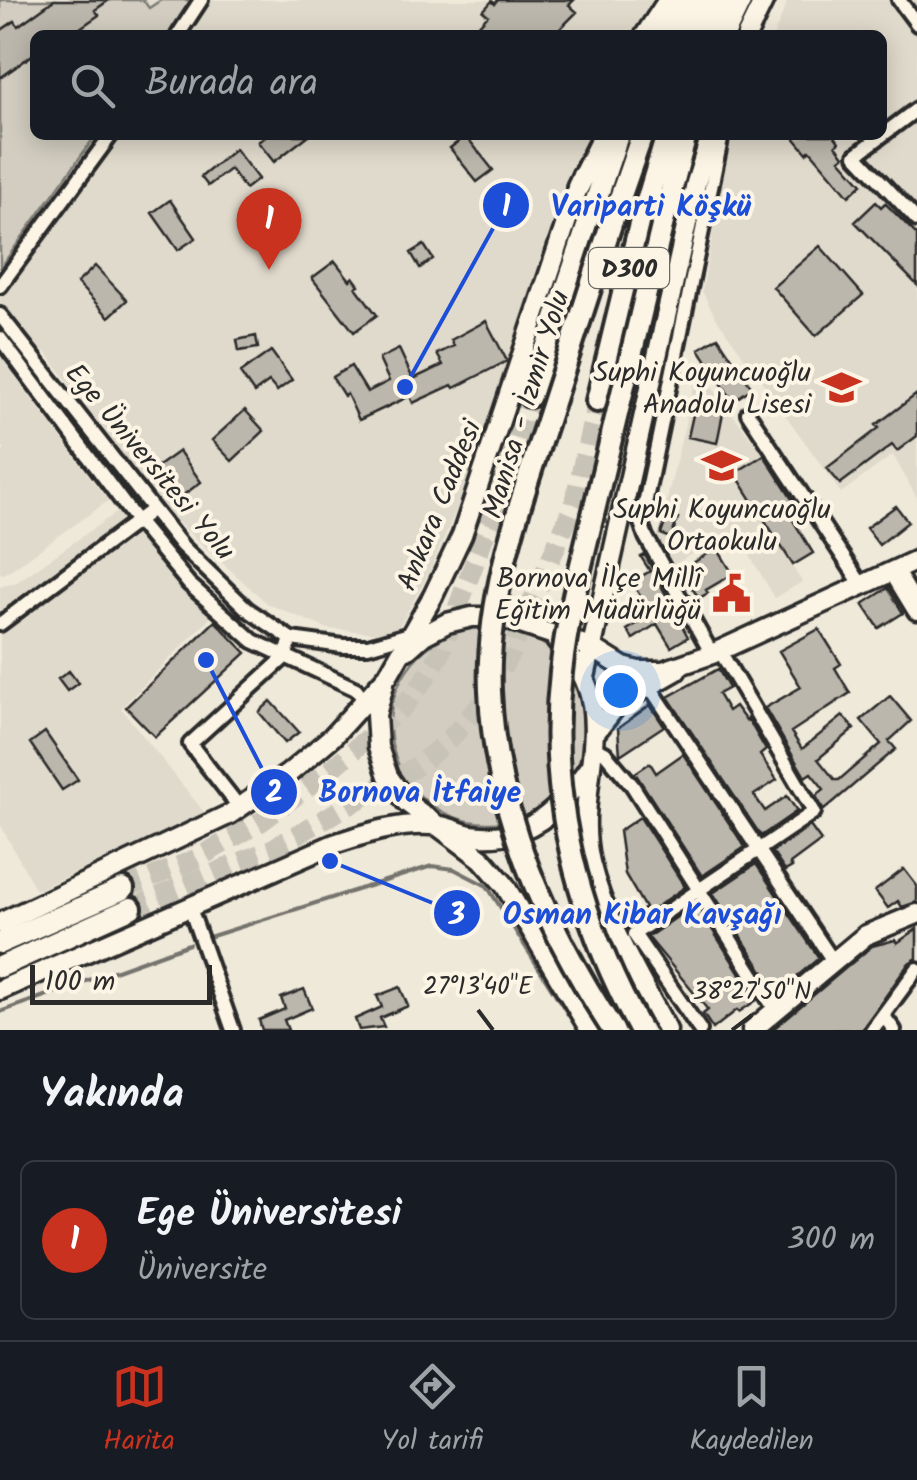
<!DOCTYPE html>
<html lang="tr">
<head>
<meta charset="utf-8">
<style>
  body { margin:0; font-family:Kalam,sans-serif; background:#20242c; color:#f1f3f6 }
  .scale { position:absolute; left:30px; bottom:25px; width:182px; box-sizing:border-box; padding-left:10px; border:5px solid #2b2b2b; border-top:0; font-size:28px; line-height:35px; white-space:nowrap; color:#2b2b2b; -webkit-text-stroke:8px #fcf5e5; paint-order:stroke }
  .you { position:absolute; left:620px; top:690px; width:35px; height:35px; margin:-25px; border:8px solid #fff; border-radius:50%; background:#1a73e8; box-shadow:0 0 0 15px #1a73e833 }
  .badge { display:grid; place-items:center; width:65px; height:65px; border-radius:50%; background:#c8321e; color:#fff; font-size:32px; font-weight:700 }
  .pin { position:absolute; translate:-50% -82px; filter:drop-shadow(0 2px 5px #0008) }
  .pin::after { content:''; position:absolute; top:52px; width:35px; height:30px; background:inherit; clip-path:polygon(0 0,100% 0,50% 100%) }
  .list { margin:0; padding:0; list-style:none }
  h2 { display:flex; justify-content:space-between; align-items:center; height:130px; margin:0; padding:0 40px; font-size:42px }
  h2 small { font-size:32px; font-weight:400; color:#9ea1a6 }
  .list li { display:grid; grid-template-columns:65px 1fr auto; gap:30px; align-items:center; box-sizing:border-box; height:160px; margin:0 20px 20px; padding:0 20px; border:2px solid #363941; border-radius:15px }
  .list b { display:block; font-size:38px; white-space:nowrap }
  .list p { margin:0; font-size:32px; white-space:nowrap; color:#9ea1a6 }
  .list em { font-size:32px; font-style:normal; color:#9ea1a6 }
  .icon { flex:none; width:55px; height:55px; fill:none; stroke:currentColor; stroke-width:2; stroke-linecap:round; stroke-linejoin:round }
  .map { position:relative; flex:none; width:917px; height:1030px; overflow:hidden }
  .search { position:absolute; background:#171b24; box-shadow:0 5px 25px #0003; left:30px; right:30px; top:30px; height:110px; display:flex; align-items:center; gap:25px; box-sizing:border-box; padding:0 35px; border-radius:15px; color:#9ea1a6; font-size:38px }
  .sheet { height:310px; background:#171b24 }
  nav { display:flex; justify-content:space-around; align-items:center; box-sizing:border-box; height:140px; border-top:2px solid #363941; background:#171b24; font-size:28px; color:#9ea1a6 }
  nav a { display:grid; justify-items:center; gap:5px }
  nav .on { color:#c8321e }
  .map>svg:first-child { display:block }
</style>
</head>
<body>
<div class="map">
<svg width="917" height="1030" viewBox="0 0 917 1030">
  <rect width="100%" height="100%" fill="#efe9da"/>
  <filter id="ink" filterUnits="userSpaceOnUse"><feTurbulence type="fractalNoise" baseFrequency=".01" numOctaves="2"/><feDisplacementMap in="SourceGraphic" scale="20" xChannelSelector="R" yChannelSelector="G"/><feConvolveMatrix kernelMatrix="1 2 1 2 8 2 1 2 1" color-interpolation-filters="sRGB"/></filter>
  <g filter="url(#ink)">
    <path fill="#e0dacc" d="M0,0h656l-22,35h-599v100h554l-24,55 -99,297 -36,84 -35,63 -67,-5 -60,-25 -100,-90 -123,-163 -31,24 94,126 -86,61 -18,12 -4,-1v-114l5,-11 -5,-2z
      M788,0h129v498l-24,-43 -52,38 -126,-177 -13,-25 26,-138 7,-18h147v-100h-108z
      M698,369l66,86 33,52 -8,5 24,41 -21,13 10,16 -27,16 -25,-42 6,-5 -8,-14 -20,12 -8,-12 -46,28 -16,-28z
      M117,512l95,104 -91,92 83,104 -41,22 -127,56 -36,-66v-237l17,-5z"/>
    <path fill="#d2cdc0" stroke="#7e7c76" stroke-width="2.5" d="M0,0h54l-36,26 -4,-5 -14,10z
      M109,0h34l6,8 12,-8h33l-25,35h-99l28,-20 -3,-5z
      M34,54l1,81h61l-96,133v-190z
      M390 725a98 98 0 1 1 196 0a98 98 0 1 1-196 0Z"/>
    <g fill="none" stroke-linecap="round" stroke-linejoin="round">
      <path stroke="#75736d" stroke-width="4" d="M209,937l223,-71 22,3 33,17 91,144
        M0,1012l189,-68"/>
    </g>
    <path fill="#bcb7ac" stroke="#2b2b2b" stroke-width="2.5" d="M54,0h55l-14,10 4,5 -29,20h-35v18l-35,25v-47l15,-10 3,5z
      M498,0h76l-5,5 8,7 -23,23h-68l-9,-8 11,-12 -5,-4 9,-10 3,3z
      M267,135h42l-35,27 -16,-20z
      M792,135h42l5,7 -3,3 8,11 -4,3 22,25 -13,12 -39,-46 -3,3z
      M466,136l27,34 -16,12 -27,-34z
      M235,149l23,30 -13,10 -15,-20 -22,17 -7,-9z
      M170,200l26,38 -18,12 -26,-37z
      M876,202l5,5 4,-4 32,32v50l-62,-63z
      M424,245l9,14 -13,9 -9,-15z
      M820,246l43,49 -47,41 -43,-49z
      M335,261l15,19 3,-3 6,8 -3,2 21,28 -23,17 -42,-54z
      M95,266l32,34 -18,17 -32,-34z
      M486,321l21,40 -53,27 -2,-3 -39,18 -3,-7 -51,24 -12,-26 -3,2 -12,-19 19,-11 16,26 22,-11 -10,-22 20,-10 14,30 30,-14 -6,-11 17,-8 -3,-6z
      M256,336l2,12 -19,3 -2,-11z
      M718,337l34,51 -19,13 -34,-52z
      M271,351l21,29 -15,11 -8,-9 -15,11 -14,-20z
      M917,394v42l-20,15 -5,-6 -52,39 -13,-16 52,-40 -3,-3z
      M697,397l28,6 -8,40 -29,-6z
      M245,410l19,21 -32,30 -20,-21z
      M179,451l22,31 -27,20 -23,-31z
      M764,455l33,52 -9,5 25,41 -20,12 -58,-92z
      M896,506l12,16 -29,23 -13,-17z
      M668,515l10,3 -7,20 -10,-4z
      M717,548l16,26 -27,16 2,3 -9,5 -19,-27z
      M645,555l43,82 -17,10 -14,-23 -24,15 -6,-9 24,-15 -19,-33 18,-11 -9,-14z
      M888,588l15,25 -24,15 -16,-24z
      M215,621l31,32 -91,84 -29,-30z
      M819,629l22,35 -6,4 15,25 -59,39 11,17 41,-33 11,13 -36,30 17,21h4l42,-36 -20,-24 29,-24 21,25 -22,20 7,8 -72,61 -8,-14 8,-7 -13,-16 -6,4 -40,-69 36,-21 -22,-36z
      M718,669l11,19 -11,6 10,17 7,-5 11,15 2,-2 18,31 -6,5 17,25 -23,15 11,16 22,-15 10,15 -36,25 -93,-139z
      M69,671l9,12 -11,8 -9,-12z
      M271,701l28,31 -14,11 -26,-31z
      M650,705l14,21 -44,29 -2,-27z
      M45,732l33,48 -16,10 -32,-47z
      M683,754l62,93 -43,29 -67,-103 15,-10 6,10z
      M640,817l45,70 -43,30 -3,-5 6,-4 -20,-34 -6,-43z
      M810,826l11,15 -31,23 2,3 -7,4 -13,-19z
      M756,864l63,94 -42,35 -64,-100z
      M904,869l13,17v16l-15,5 -4,-6 -10,7 -13,-17z
      M696,904l61,96 -18,12 -2,-2 -24,19 -10,-15 5,-4 -60,-73z
      M917,929v29l-8,5 -47,67h-90l100,-84 23,-6 2,3z
      M400,987l8,19 -28,12 4,9 -25,3 -4,-11 27,-12 -5,-11z
      M304,989l8,19 -28,12 4,10h-26l-3,-10 26,-11 -4,-11z"/>
    <g fill="none" stroke-linecap="round" stroke-linejoin="round">
      <path stroke="#c8c3b7" stroke-width="20" stroke-dasharray="20 10" stroke-linecap="butt" d="M123,889l73,-30 66,-38 73,-55 67,-58 21,-26 17,-27 59,-158 31,-101
        M131,908l141,-59 145,-83 32,-26 32,-36 29,-50 64,-150 23,-103"/>
      <defs>
        <path id="minor" d="M899,0l18,24
          M178,35l23,-35
          M917,109l-61,46 61,65
          M0,286l111,-151
          M0,315l182,231 65,63 44,30 52,7h25l45,-13
          M0,338l136,182 53,64 64,57 103,48 14,18
          M748,413l113,171
          M0,624l153,-115
          M712,654l-66,-117 -5,-14 81,-388
          M650,687l185,277
          M593,748l12,5 27,32 144,226
          M240,808l-50,-64 95,-87 6,-18
          M190,908l43,122
          M883,1015l11,15
          M700,1030l-66,-96 180,-122 -94,-161
          M872,1030l45,-61"/>
        <path id="major" d="M645,35l23,-35
          M747,35l17,-35
          M894,572l23,38
          M557,642c71,65 14,141 33,220 15,61 48,113 77,168
          M407,650l17,-15 23,-12 25,-6h27l92,30 32,20 15,4h25l49,-17 205,-94
          M585,677l111,-494 15,-48
          M384,684l-8,31 2,32 10,29 18,26 76,57 22,25 86,146
          M595,733l23,-29 58,-33
          M0,923l230,-109 58,-40 44,-37 56,-62 45,-79 29,-61 120,-360
          M0,990l334,-146c33,-11 70,-23 106,-18 10,1 20,7 30,9 58,8 90,-25 120,-69
          M752,1030l114,-95 51,-21"/>
        <path id="highway" d="M663,35l23,-35
          M683,35l21,-35
          M706,35l20,-35
          M724,35l17,-35
          M578,187l26,-52
          M612,221l30,-86
          M662,226l24,-91
          M530,396l88,-261
          M597,401l42,-173 28,-93
          M0,943l123,-54
          M0,967l131,-59"/>
      </defs>
      <use href="#minor" stroke="#2b2b2b" stroke-width="20"/>
      <use href="#major" stroke="#2b2b2b" stroke-width="25"/>
      <use href="#highway" stroke="#2b2b2b" stroke-width="28"/>
      <use href="#minor" stroke="#fcf5e5" stroke-width="12"/>
      <use href="#major" stroke="#fcf5e5" stroke-width="18"/>
      <use href="#highway" stroke="#fcf5e5" stroke-width="20"/>
      <defs>
        <path id="highway-bridge" d="M612,221c-22,68 -44,135 -66,203 -28,85 -60,176 -56,267 5,124 56,236 123,339
          M640,1030c-61,-111 -94,-230 -79,-358 7,-63 25,-125 39,-187 21,-86 41,-173 62,-259"/>
      </defs>
      <use href="#highway-bridge" stroke="#2b2b2b" stroke-width="28" stroke-linecap="butt"/>
      <use href="#highway-bridge" stroke="#fcf5e5" stroke-width="20"/>
    </g>
  </g>
  <path fill="none" stroke="#2b2b2b" stroke-width="4" d="M478,1010l15,20M732,1030l20,-15"/>
  <defs>
    <symbol id="school-bare" viewBox="-9 -9 18 18"><path d="M0-5L7-2L0 1L-7-2ZM-4 1L0 2.5L4 1V4Q0 6-4 4Z" fill="#c8321e" stroke="#fcf5e5" stroke-width="2.5" paint-order="stroke"/></symbol>
    <symbol id="civic-bare" viewBox="-9 -9 18 18"><path d="M-.6-6.5H3V-4.5H.6V-3L4-1V1h2V6H-6V1h2V-1L-.6-3ZM-1.2 2.5V6h2.4V2.5Z" fill="#c8321e" stroke="#fcf5e5" stroke-width="2.5" paint-order="stroke"/></symbol>
  </defs>
  <g fill-rule="evenodd">
    <use href="#school-bare" x="814" y="360" width="55" height="55"/>
    <use href="#school-bare" x="694" y="438" width="55" height="55"/>
    <use href="#civic-bare" x="704" y="566" width="55" height="55"/>
  </g>
  <g text-anchor="middle" stroke-width="8" stroke-linejoin="round" paint-order="stroke">
    <rect fill="#fcf5e5" stroke="#6a6863" stroke-width="2.5" x="589" y="248" width="80" height="40" rx="8"/>
    <g font-size="25" font-weight="bold" fill="#2b2b2b">
      <text x="629" y="277">D300</text>
    </g>
    <g font-size="28" fill="#2b2b2b" stroke="#fcf5e5" text-anchor="end">
      <text x="811" y="381">Suphi Koyuncuoğlu<tspan x="811" dy="32">Anadolu Lisesi</tspan></text>
      <text x="722" y="518" text-anchor="middle">Suphi Koyuncuoğlu<tspan x="722" dy="32">Ortaokulu</tspan></text>
      <text x="701" y="587">Bornova İlçe Millî<tspan x="701" dy="32">Eğitim Müdürlüğü</tspan></text>
    </g>
    <g font-size="28" fill="#2b2b2b" stroke="#fcf5e5">
      <text transform="translate(525 404) rotate(-73)" y="10">Manisa - İzmir Yolu</text>
      <text transform="translate(151 461) rotate(50)" y="10">Ege Üniversitesi Yolu</text>
      <text transform="translate(438 505) rotate(-68)" y="10">Ankara Caddesi</text>
    </g>
  </g>
  <g font-size="25" text-anchor="middle" fill="#2b2b2b" stroke="#fcf5e5" stroke-width="8" stroke-linejoin="round" paint-order="stroke">
    <text x="478" y="994">27°13'40"E</text>
    <text x="752" y="999">38°27'50"N</text>
  </g>
  <path fill="none" stroke="#1d4ed8" stroke-width="4" d="M405 387L506 205M206 660L274 792M330 861L457 913"/>
  <g fill="#1d4ed8" stroke="#fcf5e5" stroke-width="4">
    <circle cx="405" cy="387" r="10"/>
    <circle cx="206" cy="660" r="10"/>
    <circle cx="330" cy="861" r="10"/>
    <circle cx="506" cy="205" r="25"/>
    <circle cx="274" cy="792" r="25"/>
    <circle cx="457" cy="913" r="25"/>
  </g>
  <g font-size="30" text-anchor="middle" font-weight="bold" fill="#fff">
    <text x="506" y="216">1</text>
    <text x="274" y="802">2</text>
    <text x="457" y="924">3</text>
  </g>
  <g font-size="30" text-anchor="middle" font-weight="bold" fill="#1d4ed8" stroke="#fcf5e5" stroke-width="8" stroke-linejoin="round" paint-order="stroke">
    <text x="651" y="216">Variparti Köşkü</text>
    <text x="420" y="802">Bornova İtfaiye</text>
    <text x="642" y="924">Osman Kibar Kavşağı</text>
  </g>
</svg>
<div class="scale">100 m</div>
<div class="you"></div>
<div class="pin badge" style="left:269px;top:270px">1</div>
<div class="search"><svg class="icon" aria-label="search" viewBox="0 0 24 24"><circle cx="10" cy="10" r="6"/><path d="M15 15l6 6"/></svg>Burada ara</div>
</div>
<section class="sheet">
<h2>Yakında<small></small></h2>
<ul class="list">
<li><span class="badge">1</span><div><b>Ege Üniversitesi</b><p>Üniversite</p></div><em>300 m</em></li>
</ul>
</section>
<nav>
<a class="on"><svg class="icon" aria-label="map" viewBox="0 0 24 24"><path d="M3 6l6-2 6 2 6-2v14l-6 2-6-2-6 2zM9 4v14M15 6v14"/></svg>Harita</a>
<a><svg class="icon" aria-label="directions" viewBox="0 0 24 24"><path d="M12 3l9 9-9 9-9-9zM9 14v-3h6M13 9l2 2-2 2"/></svg>Yol tarifi</a>
<a><svg class="icon" aria-label="saved" viewBox="0 0 24 24"><path d="M7 4h10v16l-5-4-5 4z"/></svg>Kaydedilen</a>
</nav>
</body>
</html>
